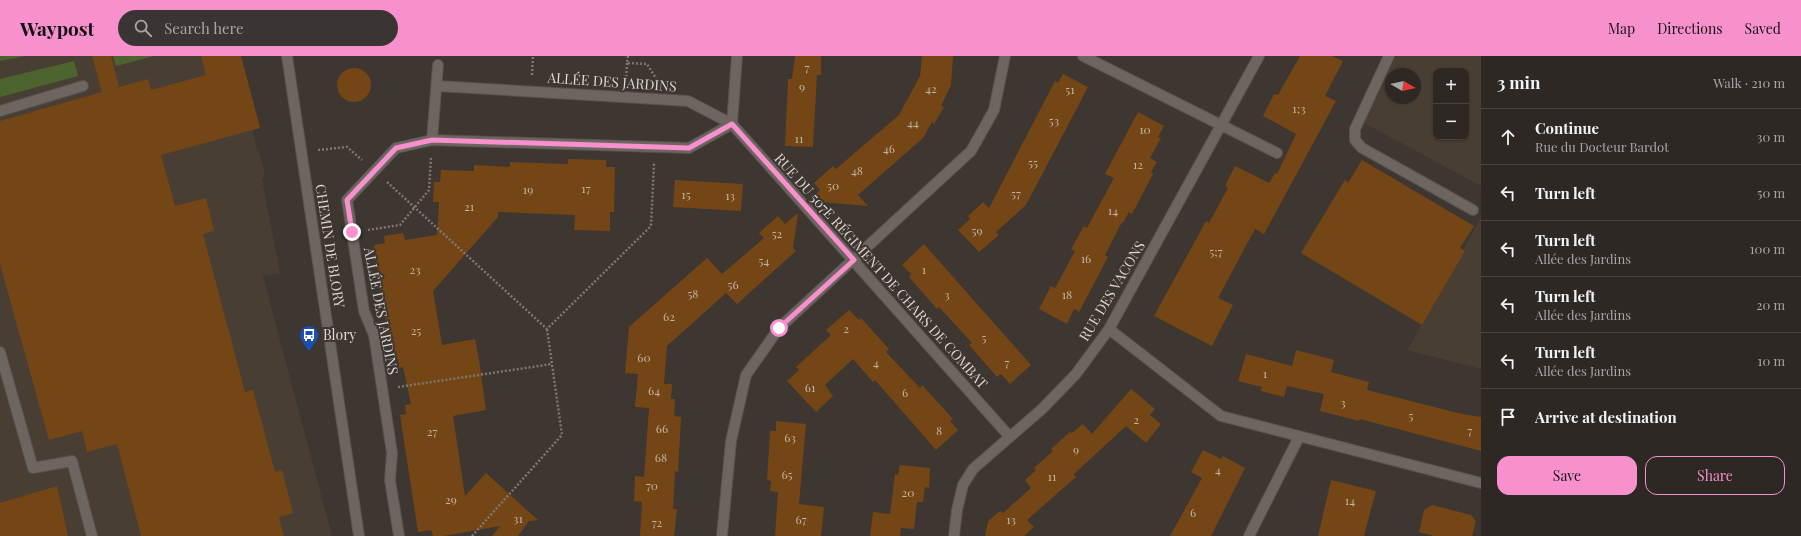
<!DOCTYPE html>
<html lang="en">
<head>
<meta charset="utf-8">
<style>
  body { margin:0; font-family:"Playfair Display",serif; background:#3a3432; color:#f1f3f6 }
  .controls { position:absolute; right:12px; top:12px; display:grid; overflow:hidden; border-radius:8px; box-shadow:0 1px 3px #0004 }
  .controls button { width:36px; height:36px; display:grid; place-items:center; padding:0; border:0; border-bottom:1px solid #494442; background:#2e2825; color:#f1f3f6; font:20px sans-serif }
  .compass { position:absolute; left:1385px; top:12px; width:36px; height:36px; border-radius:50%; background:#2e2825; box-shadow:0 1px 3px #0004; rotate:99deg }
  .stop { position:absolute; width:12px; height:12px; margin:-9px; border:3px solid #f790cd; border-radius:50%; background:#fff }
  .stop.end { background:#f790cd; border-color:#fff; box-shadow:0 1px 4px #0008 }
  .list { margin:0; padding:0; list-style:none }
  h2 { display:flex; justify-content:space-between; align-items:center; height:52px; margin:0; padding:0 16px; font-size:17px }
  h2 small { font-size:13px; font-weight:400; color:#a7a6a7 }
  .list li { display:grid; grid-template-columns:26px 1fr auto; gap:12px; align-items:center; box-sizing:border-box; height:56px; padding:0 16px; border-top:1px solid #494442 }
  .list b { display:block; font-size:15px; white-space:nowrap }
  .list p { margin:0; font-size:13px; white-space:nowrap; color:#a7a6a7 }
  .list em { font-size:13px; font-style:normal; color:#a7a6a7 }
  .actions { display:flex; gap:8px; padding:12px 16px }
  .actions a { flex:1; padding:9px 0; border:1px solid #f790cd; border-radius:12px; text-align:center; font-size:14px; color:#f790cd }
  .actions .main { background:#f790cd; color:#111 }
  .icon { flex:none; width:22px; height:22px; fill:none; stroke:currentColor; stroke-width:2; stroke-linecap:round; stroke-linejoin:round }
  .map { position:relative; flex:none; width:1481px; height:480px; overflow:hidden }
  header { display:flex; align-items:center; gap:24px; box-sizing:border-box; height:56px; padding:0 20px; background:#f790cd; color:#111 }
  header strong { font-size:19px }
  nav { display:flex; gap:22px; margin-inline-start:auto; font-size:14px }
  .search { width:280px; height:36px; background:#3a3432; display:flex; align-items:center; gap:10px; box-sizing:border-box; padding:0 14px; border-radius:22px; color:#a7a6a7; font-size:15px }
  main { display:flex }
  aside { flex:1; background:#2e2825 }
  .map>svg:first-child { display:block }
</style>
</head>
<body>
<header>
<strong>Waypost</strong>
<div class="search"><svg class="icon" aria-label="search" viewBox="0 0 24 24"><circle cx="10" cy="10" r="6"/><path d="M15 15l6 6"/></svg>Search here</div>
<nav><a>Map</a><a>Directions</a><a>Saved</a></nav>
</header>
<main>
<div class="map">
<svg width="1481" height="480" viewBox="0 0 1481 480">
  <rect width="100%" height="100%" fill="#3d3631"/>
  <path fill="#493e34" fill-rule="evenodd" d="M0,0h241l19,72 -7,2 4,21h2l6,25 -3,3 18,94 -17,3 69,260h-332z
    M1396,0h85v130l-117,-63zM1436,15h30v66h-30zM1391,18h24v24h-24z
    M1481,161v152l-74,-19 58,-99 -2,-1z"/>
  <path fill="#4d642f" d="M0,0h26l-26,5z
    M113,0h41l-38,10z
    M74,5l4,15 -78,21v-18z"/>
  <path fill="#744615" d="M92,0h19l8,31 29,-8 3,11 55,-15 -5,-19h40l19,72 -99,27 14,51 31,-8 8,33 -11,3 42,158 8,-2 22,82 7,-2 11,43 -14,4 5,19h-143l-24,-92 -30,8 -5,-21 -33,9 -49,-176v-143l102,-29z
    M795,0h26v19h-4l-4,72 -28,-1 3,-67h4z
    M922,0h31l-2,29 -10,21 3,1 -10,17 -2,-2 -9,16 -65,57 10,11 -59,-5 11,-11 -6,-7 19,-17 3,3 63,-54 21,-39z
    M1300,0h32l11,5 -18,35 11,5 -72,133 -9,-5 -37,69 15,7 -21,41 -58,-30 52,-95 3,2 19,-35 -3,-2 10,-20 34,17 6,-10 2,1 19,-40 -33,-18 11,-22 4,1z
    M337 29a17 17 0 1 1 34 0a17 17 0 1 1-34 0Z
    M1063,18l25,13 -62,118 -30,27 3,3 -20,17 -21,-22 12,-11 -2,-3 15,-14 6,6 66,-127 3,2z
    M1138,56l26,14 -6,11 3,1 -11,20 7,4 -6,10 2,2 -21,40 -3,-2 -6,11 -1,-1 -17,33 3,2 -29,55 -5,-3 -7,15 -28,-15 12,-23 4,2 20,-37 -4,-2 13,-23 3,2 27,-50 -9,-4z
    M568,103l38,1v7h9l-1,45h-4v19l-36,-1 1,-15 -77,-3v5l-65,74 9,54 33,-6 4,21 7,50 -33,6 12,80 21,-23 52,47 -9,1 -11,15h-26l8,-10 -56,10h-11l-2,-6 -13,2 -18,-117 6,-1 -1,-9 6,-1 -8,-37 -4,1 -1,-9 -7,1 -17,-115 11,-2 -1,-7 19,-3 2,7 32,-5 2,-33h-6l1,-20h6l1,-12 33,1v-6l36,2v-5l58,2z
    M1362,104l112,66 -14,22 5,3 -43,74 -121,-72 44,-73 3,3z
    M675,124l68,4 -2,27 -68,-4z
    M798,157l-5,35 3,3 -59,53 -11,-11 -59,53 -3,38h8l-1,15h4l-1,17 7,1 -3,55 -3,-1 -2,38h4l-3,27h-34l2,-34 -8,-1 1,-25 9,1 5,-69 -14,-1 3,-33 -13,-1 4,-46 78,-69 15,16 42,-36 -5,-5 19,-17 7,8z
    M924,188l107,121 -21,19 -9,-10 -4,3 -28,-32 3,-2 -33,-36 -2,2 -28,-32 2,-3 -9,-9z
    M849,254l10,10 2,-2 28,31 -3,3 34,36 2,-3 31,34 -3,2 8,9 -22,20 -61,-70 -2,2 -20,-23 -28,26 8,11 -17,16 -29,-31 12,-11 -3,-3 35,-32 -5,-5z
    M1296,294l38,10 -3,12 38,10 -2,8 95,24 19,3v34l-121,-32 -1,2 -39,-10 4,-17 -37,-8 -3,11 -23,-6 1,-4 -24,-6 8,-27 46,12z
    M1131,333l24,20 -5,6 11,9 -15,19 -20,-17 -52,48 2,3 -49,43 7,7 -10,9h-39l3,-15 12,-10 3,2 28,-25 -6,-8 11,-10 -2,-2 19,-17 -2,-2 19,-17 2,1 11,-9 9,10z
    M776,365l30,3 -7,80 25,3 -3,29h-46l3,-44 -8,-1 1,-10 -4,-1 3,-49h6z
    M1203,394l18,9 2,-3 22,12 -34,68h-41l32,-58 -11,-6z
    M900,409l30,3 -1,20 -4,-1 -2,15h-6l-3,27 -13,-1 -1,8h-30l3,-24 17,2 5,-40 3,1z
    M1331,424l45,11 -12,45h-46z
    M57,430l11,50h-68v-33z
    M1432,449l39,10 5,6 -4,15h-38l-15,-4 5,-22z"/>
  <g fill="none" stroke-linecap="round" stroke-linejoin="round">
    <defs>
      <path id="minor" d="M287,0l72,480
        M1083,0l194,97
        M1389,0l-34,73v11l7,8 111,62
        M437,30l251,15 44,23 277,312
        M0,55l83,-25
        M732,68l5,-68
        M432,84l6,-75
        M1109,273l112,87 260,67
        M0,296l33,116 39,-7 20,75
        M399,480l-9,-56 2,-27 -18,-118 -10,-24 -17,-111 49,-52 36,-8 257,8 43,-24
        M722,480l9,-95 15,-66 33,-47 192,-177 23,-41 11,-54
        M954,480l3,-26 6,-25 10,-16 69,-60 34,-35 33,-45 150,-273
        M1249,480l50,-99"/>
    </defs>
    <use href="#minor" stroke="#57524e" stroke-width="12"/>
    <path stroke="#7d7773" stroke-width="2.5" stroke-dasharray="2 2" stroke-linecap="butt" d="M628,0l-1,7 20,1 12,19
      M532,19l1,-19
      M626,25l1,-18
      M318,94l29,-3 15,13
      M387,126l160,147 104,-103 3,-63
      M368,174l32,-5 29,-35 2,-33
      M398,331l154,-23
      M472,480l90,-101 -15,-106"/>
    <use href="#minor" stroke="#6d655f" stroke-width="10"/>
  </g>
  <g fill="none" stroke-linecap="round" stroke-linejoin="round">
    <path stroke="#f790cd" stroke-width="5" d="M352,176l-5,-32 49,-52 36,-8 257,8 43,-24 122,136 -75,68"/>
  </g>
  <defs>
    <symbol id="bus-pin" viewBox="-11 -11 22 30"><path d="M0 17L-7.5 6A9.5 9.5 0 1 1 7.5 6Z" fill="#1a4fb4" stroke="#3d3631"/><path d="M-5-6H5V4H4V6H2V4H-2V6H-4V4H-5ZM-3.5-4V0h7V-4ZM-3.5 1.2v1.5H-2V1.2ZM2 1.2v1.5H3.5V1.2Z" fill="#fff"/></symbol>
  </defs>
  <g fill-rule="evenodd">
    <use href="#bus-pin" x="298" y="268" width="22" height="30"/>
  </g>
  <g text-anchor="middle" stroke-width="4" stroke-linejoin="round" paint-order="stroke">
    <g font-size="12" fill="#c2b4a5">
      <text x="807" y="16">7</text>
      <text x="802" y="35">9</text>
      <text x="931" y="37">42</text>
      <text x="1070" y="38">51</text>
      <text x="1299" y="57">1;3</text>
      <text x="1054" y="69">53</text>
      <text x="913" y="71">44</text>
      <text x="1145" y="78">10</text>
      <text x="799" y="87">11</text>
      <text x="889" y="97">46</text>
      <text x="1033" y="111">55</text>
      <text x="1138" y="113">12</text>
      <text x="857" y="119">48</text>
      <text x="833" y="134">50</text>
      <text x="586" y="137">17</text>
      <text x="528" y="138">19</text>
      <text x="1016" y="142">57</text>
      <text x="686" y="143">15</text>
      <text x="730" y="144">13</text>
      <text x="469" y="155">21</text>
      <text x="1113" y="159">14</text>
      <text x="977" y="179">59</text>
      <text x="777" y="182">52</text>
      <text x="1216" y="200">5;7</text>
      <text x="1086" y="207">16</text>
      <text x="764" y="209">54</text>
      <text x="415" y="218">23</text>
      <text x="924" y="218">1</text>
      <text x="733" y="233">56</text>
      <text x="693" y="242">58</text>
      <text x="947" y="243">3</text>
      <text x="1067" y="243">18</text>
      <text x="669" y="265">62</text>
      <text x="846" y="277">2</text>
      <text x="416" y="279">25</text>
      <text x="984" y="286">5</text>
      <text x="644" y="306">60</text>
      <text x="876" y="311">4</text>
      <text x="1007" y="311">7</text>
      <text x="1265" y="322">1</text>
      <text x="810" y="336">61</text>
      <text x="654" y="339">64</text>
      <text x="905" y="341">6</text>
      <text x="1343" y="351">3</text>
      <text x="1411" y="364">5</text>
      <text x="1136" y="368">2</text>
      <text x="662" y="377">66</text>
      <text x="939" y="379">8</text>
      <text x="1470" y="379">7</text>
      <text x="432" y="380">27</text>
      <text x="790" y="386">63</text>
      <text x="1076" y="398">9</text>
      <text x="661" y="406">68</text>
      <text x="1218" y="418">4</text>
      <text x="787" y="423">65</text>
      <text x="1052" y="425">11</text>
      <text x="652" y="434">70</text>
      <text x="908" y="441">20</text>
      <text x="451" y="448">29</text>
      <text x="1350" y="449">14</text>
      <text x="1193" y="461">6</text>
      <text x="518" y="467">31</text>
      <text x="801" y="468">67</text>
      <text x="1011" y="468">13</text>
      <text x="657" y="471">72</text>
    </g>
    <g font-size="14" fill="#dcd8d5" stroke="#3d3631">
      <text transform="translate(612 26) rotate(4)" y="5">ALLÉE DES JARDINS</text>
      <text transform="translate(330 190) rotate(81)" y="5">CHEMIN DE BLORY</text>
      <text transform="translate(881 215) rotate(48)" y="5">RUE DU 507E RÉGIMENT DE CHARS DE COMBAT</text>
      <text transform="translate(1112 235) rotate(-59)" y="5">RUE DES VACONS</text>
      <text transform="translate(381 255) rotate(79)" y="5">ALLÉE DES JARDINS</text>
    </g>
    <g font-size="14" fill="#dcd8d5" stroke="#3d3631" text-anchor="start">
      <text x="323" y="284">Blory</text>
    </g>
  </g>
</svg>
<div class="controls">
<button>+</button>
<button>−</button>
</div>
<svg class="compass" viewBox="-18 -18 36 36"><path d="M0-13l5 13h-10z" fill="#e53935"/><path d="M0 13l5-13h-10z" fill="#a7a6a7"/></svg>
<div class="stop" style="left:779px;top:272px"></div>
<div class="stop end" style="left:352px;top:176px"></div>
</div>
<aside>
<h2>3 min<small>Walk · 210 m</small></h2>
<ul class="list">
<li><svg class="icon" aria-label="ahead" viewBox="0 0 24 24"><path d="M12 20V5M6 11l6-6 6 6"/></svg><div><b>Continue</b><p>Rue du Docteur Bardot</p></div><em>30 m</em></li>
<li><svg class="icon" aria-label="left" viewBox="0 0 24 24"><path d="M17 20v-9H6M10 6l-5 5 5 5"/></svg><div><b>Turn left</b></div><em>50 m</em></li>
<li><svg class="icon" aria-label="left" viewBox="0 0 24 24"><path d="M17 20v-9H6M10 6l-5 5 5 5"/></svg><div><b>Turn left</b><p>Allée des Jardins</p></div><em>100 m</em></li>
<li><svg class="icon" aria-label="left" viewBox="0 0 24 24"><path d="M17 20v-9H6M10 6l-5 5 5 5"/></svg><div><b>Turn left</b><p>Allée des Jardins</p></div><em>20 m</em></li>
<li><svg class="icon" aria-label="left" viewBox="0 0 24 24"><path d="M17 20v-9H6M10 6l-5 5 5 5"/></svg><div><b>Turn left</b><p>Allée des Jardins</p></div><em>10 m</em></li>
<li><svg class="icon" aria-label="arrive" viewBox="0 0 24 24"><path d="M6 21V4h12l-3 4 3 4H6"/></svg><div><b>Arrive at destination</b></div></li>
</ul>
<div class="actions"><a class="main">Save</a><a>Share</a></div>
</aside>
</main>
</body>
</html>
